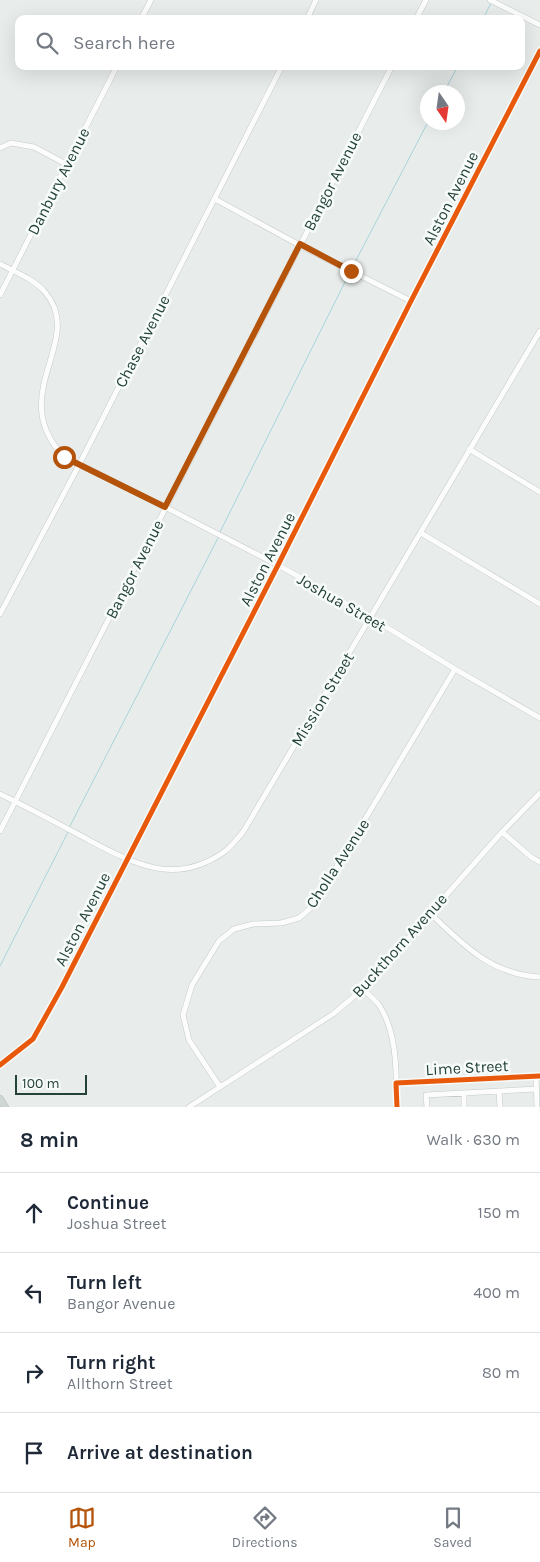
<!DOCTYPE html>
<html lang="en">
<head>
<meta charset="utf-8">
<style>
  body { margin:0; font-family:Karla,sans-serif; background:#f2f2f3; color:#1f2937 }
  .compass { position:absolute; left:420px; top:85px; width:45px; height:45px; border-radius:50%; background:#fff; box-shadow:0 5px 20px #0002; rotate:167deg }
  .scale { position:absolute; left:15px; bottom:12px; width:72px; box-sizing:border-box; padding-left:5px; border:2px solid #24423a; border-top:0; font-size:14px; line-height:18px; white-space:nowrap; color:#24423a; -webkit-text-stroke:4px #f7fbf9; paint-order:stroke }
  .stop { position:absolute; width:15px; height:15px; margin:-11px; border:4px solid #b45309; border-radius:50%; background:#fff }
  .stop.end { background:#b45309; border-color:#fff; box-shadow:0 1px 5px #0008 }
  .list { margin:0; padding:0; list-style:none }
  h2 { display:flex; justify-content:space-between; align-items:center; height:65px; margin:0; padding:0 20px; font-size:21px }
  h2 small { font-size:16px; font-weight:400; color:#747a83 }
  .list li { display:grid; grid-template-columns:32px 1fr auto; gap:15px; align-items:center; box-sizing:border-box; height:80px; padding:0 20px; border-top:1px solid #e0e1e3 }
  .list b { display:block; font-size:19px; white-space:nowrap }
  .list p { margin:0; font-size:16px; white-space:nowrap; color:#747a83 }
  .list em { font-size:16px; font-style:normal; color:#747a83 }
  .icon { flex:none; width:28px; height:28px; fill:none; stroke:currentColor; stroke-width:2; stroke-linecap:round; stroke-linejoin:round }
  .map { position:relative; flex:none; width:540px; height:1107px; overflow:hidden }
  .search { position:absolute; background:#fff; box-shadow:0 5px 20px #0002; left:15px; right:15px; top:15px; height:55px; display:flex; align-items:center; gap:12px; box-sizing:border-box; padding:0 18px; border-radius:10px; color:#747a83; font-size:19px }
  .sheet { height:385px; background:#fff }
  nav { display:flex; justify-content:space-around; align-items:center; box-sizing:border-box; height:70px; border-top:1px solid #e0e1e3; background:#fff; font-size:14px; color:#747a83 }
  nav a { display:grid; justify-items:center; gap:2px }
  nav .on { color:#b45309 }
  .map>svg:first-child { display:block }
</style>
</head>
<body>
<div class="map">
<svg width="540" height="1107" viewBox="0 0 540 1107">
  <rect width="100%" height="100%" fill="#e8edeb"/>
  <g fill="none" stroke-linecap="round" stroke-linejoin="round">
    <path stroke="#a9d4db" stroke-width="1" d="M483,19l8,-16
      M444,92l14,-26
      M352,268l76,-146
      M220,532l130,-260
      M69,828l150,-292
      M0,966l68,-134"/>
    <defs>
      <path id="minor" d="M490,0l50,25
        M141,19l10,-19
        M307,19l9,-19
        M416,19l10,-19
        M0,148l11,-5 23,4 32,17
        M215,199l88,48 108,54
        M0,264c15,8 34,15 45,28 42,49 -41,102 19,165l101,50 113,58 92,52 85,52 85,49
        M0,295l117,-229
        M469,449l71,43
        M421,533l119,71
        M0,614l79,-149 203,-399
        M0,794c29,14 57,29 85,44 47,25 89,49 139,14 7,-5 13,-13 19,-20l297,-501
        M0,831l392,-765
        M502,832l29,25 9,5
        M430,913c32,31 62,62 110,64
        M363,989c5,5 11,10 16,16 19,29 17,69 18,102
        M0,1065l33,-26 29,-52 216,-422 133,-264 129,-250
        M536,1076l1,31
        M396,1083l144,-7
        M220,1087l-31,-47 -6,-25 9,-30 27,-44 15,-12 19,-5 28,-1 18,-5 14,-12 142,-237
        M499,1091l1,16
        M464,1093v14
        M189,1107l144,-93 30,-25 139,-157 38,-39
        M427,1107l-1,-12 110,-6"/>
      <path id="major" d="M0,1099l5,8"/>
    </defs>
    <use href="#minor" stroke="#c5cac8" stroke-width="6"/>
    <use href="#major" stroke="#c3ccc9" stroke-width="8"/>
    <use href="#minor" stroke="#fcfcfc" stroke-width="5"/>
    <use href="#major" stroke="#cfd7d5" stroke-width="6"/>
    <defs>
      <path id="cycleway" d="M0,1065l33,-26 29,-52 216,-422 133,-264 129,-250
        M397,1107l-1,-24 144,-7"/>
    </defs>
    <use href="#cycleway" stroke="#f7fbf9" stroke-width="8"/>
    <use href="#cycleway" stroke="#e8590c" stroke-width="5"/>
  </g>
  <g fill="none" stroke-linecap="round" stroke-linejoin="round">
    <path stroke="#b45309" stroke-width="6" d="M64,457l101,50 135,-263 51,27"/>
  </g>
  <g text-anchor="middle" stroke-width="5" stroke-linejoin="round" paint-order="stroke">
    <g font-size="16" fill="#24423a" stroke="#f7fbf9">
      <text transform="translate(58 181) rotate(-63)" y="6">Danbury Avenue</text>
      <text transform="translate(332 181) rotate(-63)" y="6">Bangor Avenue</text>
      <text transform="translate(450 198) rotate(-63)" y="6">Alston Avenue</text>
      <text transform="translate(142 341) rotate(-63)" y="6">Chase Avenue</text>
      <text transform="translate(267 559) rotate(-63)" y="6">Alston Avenue</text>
      <text transform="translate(134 569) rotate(-63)" y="6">Bangor Avenue</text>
      <text transform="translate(342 602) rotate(30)" y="6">Joshua Street</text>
      <text transform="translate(322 699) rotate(-59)" y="6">Mission Street</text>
      <text transform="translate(337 863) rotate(-57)" y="6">Cholla Avenue</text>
      <text transform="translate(82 919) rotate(-63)" y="6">Alston Avenue</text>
      <text transform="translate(399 945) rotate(-48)" y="6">Buckthorn Avenue</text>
      <text transform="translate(467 1067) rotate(-3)" y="6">Lime Street</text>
    </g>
  </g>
</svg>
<svg class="compass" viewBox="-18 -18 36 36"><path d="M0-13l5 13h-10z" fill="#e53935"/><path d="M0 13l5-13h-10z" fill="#747a83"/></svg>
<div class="scale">100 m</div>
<div class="stop" style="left:64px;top:457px"></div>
<div class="stop end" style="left:351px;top:271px"></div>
<div class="search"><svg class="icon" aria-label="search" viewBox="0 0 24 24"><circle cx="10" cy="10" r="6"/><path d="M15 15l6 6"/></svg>Search here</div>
</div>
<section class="sheet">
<h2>8 min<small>Walk · 630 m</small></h2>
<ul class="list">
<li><svg class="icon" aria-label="ahead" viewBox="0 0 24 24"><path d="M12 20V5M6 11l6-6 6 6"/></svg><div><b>Continue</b><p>Joshua Street</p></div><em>150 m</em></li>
<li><svg class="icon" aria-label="left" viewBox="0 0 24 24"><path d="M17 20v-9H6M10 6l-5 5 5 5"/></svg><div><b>Turn left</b><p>Bangor Avenue</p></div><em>400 m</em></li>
<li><svg class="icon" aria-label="right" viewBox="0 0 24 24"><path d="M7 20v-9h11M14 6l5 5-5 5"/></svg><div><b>Turn right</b><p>Allthorn Street</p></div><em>80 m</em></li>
<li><svg class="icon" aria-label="arrive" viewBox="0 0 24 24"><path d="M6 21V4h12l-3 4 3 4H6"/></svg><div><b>Arrive at destination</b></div></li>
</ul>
</section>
<nav>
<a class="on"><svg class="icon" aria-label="map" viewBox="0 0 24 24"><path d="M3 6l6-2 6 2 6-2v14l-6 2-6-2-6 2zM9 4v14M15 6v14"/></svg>Map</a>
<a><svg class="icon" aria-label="directions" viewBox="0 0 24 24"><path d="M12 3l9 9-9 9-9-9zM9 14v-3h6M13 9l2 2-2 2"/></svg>Directions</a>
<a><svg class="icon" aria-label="saved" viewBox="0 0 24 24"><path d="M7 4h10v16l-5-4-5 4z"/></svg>Saved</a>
</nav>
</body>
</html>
